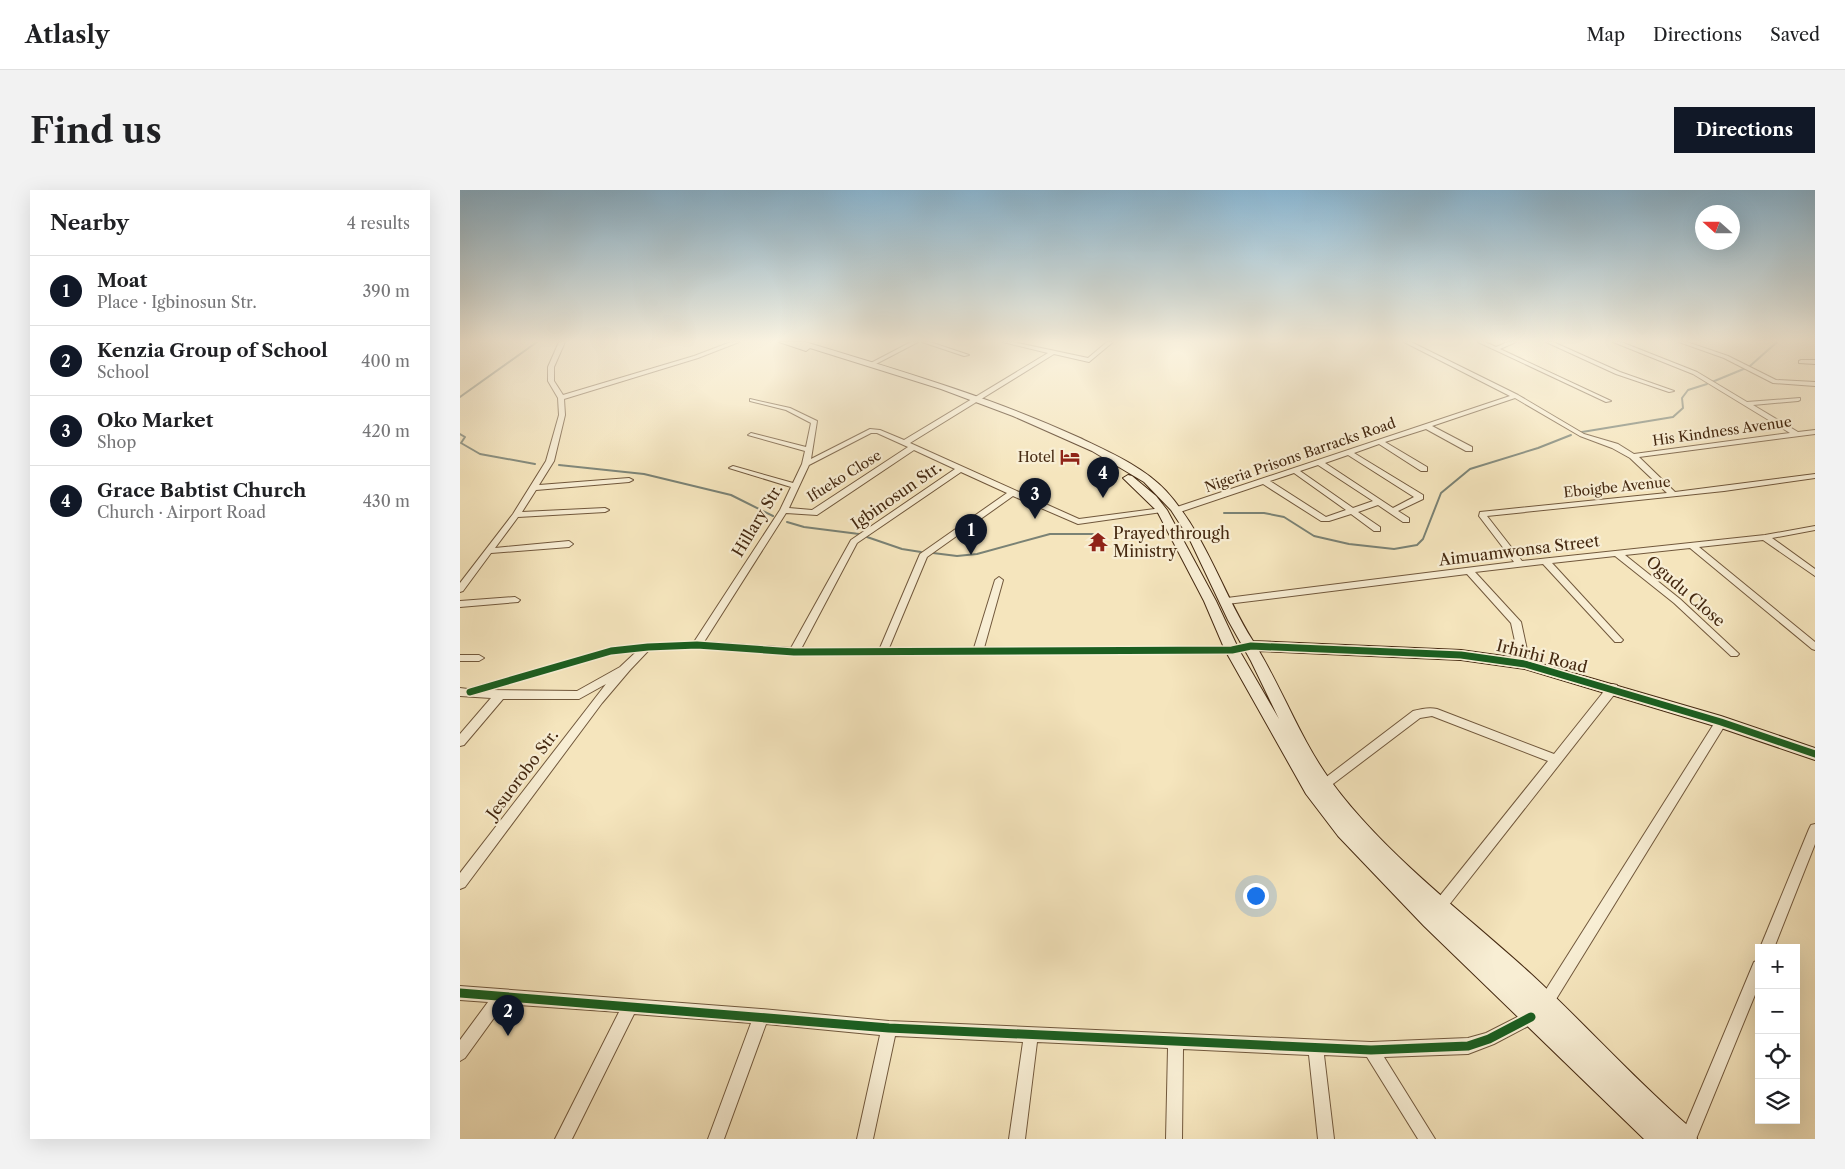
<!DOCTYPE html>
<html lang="en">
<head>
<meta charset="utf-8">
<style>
  body { margin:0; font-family:"Libre Caslon Text",serif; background:#f2f2f2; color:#202124 }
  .controls { position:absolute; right:15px; bottom:15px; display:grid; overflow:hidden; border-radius:0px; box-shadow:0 5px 20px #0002 }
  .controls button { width:45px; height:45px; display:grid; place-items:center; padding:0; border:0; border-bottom:1px solid #e0e0e0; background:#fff; color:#202124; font:25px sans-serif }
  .compass { position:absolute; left:1235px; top:15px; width:45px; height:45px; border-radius:50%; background:#fff; box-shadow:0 5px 20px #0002; rotate:291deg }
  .you { position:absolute; left:795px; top:705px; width:18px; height:18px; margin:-12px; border:4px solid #fff; border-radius:50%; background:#1a73e8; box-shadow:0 0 0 8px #1a73e833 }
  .badge { display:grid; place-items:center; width:32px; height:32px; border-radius:50%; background:#111827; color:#fff; font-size:16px; font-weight:700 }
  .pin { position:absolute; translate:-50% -41px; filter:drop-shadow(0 1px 2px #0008) }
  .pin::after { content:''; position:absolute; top:26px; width:18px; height:15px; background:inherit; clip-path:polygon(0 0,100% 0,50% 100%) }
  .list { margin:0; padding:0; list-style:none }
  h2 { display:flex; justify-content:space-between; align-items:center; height:65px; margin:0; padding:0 20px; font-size:21px }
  h2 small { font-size:16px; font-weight:400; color:#757577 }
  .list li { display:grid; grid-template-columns:32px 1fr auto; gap:15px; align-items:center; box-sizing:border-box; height:70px; padding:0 20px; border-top:1px solid #e0e0e0 }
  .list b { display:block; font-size:19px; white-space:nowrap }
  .list p { margin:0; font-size:16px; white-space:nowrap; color:#757577 }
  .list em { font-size:16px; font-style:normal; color:#757577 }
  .icon { flex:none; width:28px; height:28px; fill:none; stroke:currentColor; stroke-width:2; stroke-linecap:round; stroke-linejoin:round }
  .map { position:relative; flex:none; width:1355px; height:949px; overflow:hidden; border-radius:0px }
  header { display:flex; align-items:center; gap:30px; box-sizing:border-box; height:70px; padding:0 25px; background:#fff; border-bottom:1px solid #e0e0e0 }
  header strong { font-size:24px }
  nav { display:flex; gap:28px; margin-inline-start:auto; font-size:18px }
  .intro { display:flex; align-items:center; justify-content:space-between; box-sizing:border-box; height:120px; padding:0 30px }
  h1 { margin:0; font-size:35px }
  .button { padding:12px 22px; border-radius:0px; background:#111827; color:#fff; font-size:18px; font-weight:700 }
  main { display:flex; gap:30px; padding:0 30px }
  aside { flex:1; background:#fff; border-radius:0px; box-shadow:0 5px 20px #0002 }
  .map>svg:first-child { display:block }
</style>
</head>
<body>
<header>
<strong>Atlasly</strong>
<nav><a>Map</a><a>Directions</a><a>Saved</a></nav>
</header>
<div class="intro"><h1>Find us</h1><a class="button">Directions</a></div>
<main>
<aside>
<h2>Nearby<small>4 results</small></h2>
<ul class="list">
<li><span class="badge">1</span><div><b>Moat</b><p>Place · Igbinosun Str.</p></div><em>390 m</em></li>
<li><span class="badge">2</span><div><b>Kenzia Group of School</b><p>School</p></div><em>400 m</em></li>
<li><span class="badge">3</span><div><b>Oko Market</b><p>Shop</p></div><em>420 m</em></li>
<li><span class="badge">4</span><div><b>Grace Babtist Church</b><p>Church · Airport Road</p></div><em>430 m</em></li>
</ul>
</aside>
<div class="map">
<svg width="1355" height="949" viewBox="0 0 1355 949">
  <rect width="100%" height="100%" fill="#f5e5bd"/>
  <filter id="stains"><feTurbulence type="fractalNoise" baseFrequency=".004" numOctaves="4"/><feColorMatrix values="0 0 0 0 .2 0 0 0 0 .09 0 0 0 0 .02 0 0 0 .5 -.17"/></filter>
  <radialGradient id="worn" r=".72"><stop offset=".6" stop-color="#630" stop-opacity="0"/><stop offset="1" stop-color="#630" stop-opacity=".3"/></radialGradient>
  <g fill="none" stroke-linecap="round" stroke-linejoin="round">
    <path stroke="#7a8275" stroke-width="2" d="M1290,176l27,-24
      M1252,192l34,-14
      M0,207l77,-55
      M1122,242l91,-15 10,-9 -1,-10 6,-8 19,-6
      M0,244l5,3 -4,6 19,11 55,10
      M99,275l85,9 87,21 42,21
      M764,323h40l20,4 30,19 35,8 45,5 23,-4 6,-6 18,-46 29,-24 68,-21 33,-13
      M327,332l17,5 55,7
      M407,347l35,12 19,3
      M473,363l24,3 20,-2 73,-20h43"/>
    <defs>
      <path id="street" d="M99,152h6l-11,25v14l9,14 131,-39 37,-14h8l-41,16 -134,41 1,16 -11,46 -15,24 90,-7 4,2 -4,2 -93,8 -14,22 83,-4 4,2 -4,2 -87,5 -23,31 74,-7 4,3 -4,3 -78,6 -28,38 -3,1v-9l53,-69 33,-53 13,-46 -1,-17 -10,-17v-14z
        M451,152h7l-46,24 -5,-1z
        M462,152h8l39,13 -5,1z
        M543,152h10l75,16 19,-16h6l-24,20 -35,-8 -144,89 169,76 83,-11 4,2 -4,2 -84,12 -65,-28 -86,61 -38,91h85l21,-68 4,-3 4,3 -19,68 248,-1 19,-4 3,1 2,2 -2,2 -22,5 -438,2 -97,-7 -48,2 -19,20 -28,33 -137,184 -5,2v-16l146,-189 -27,15h-76l-39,46 -4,1v-12l31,-36 -31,-2v-8l8,1 143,-41 36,-4 47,-2 86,-132 11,-23 -62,-19 4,-2 60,17 9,-19 3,-13 -57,-16 3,-2 55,14 5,-24 -25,-13 -36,-9v-2l40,9 27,13 -6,38 59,-30 10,1 24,10 144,-87zM411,243h6l31,14 -96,63 -23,-2 20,-43zM454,260l41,19 -104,71 -60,108 -87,-6 82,-129 31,2zM501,282l46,21 -87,61 -40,94 -79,1 56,-106zM176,462l-16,15 -43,24 -88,-1 122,-36z
        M944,152h7l107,53 66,39 34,10 16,10 156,-21 -97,-59 -80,-32h8l76,30 50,30 53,-4v2l-2,1 -45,4 45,27 17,-2v4l-176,23 36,35 140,-18v4l-91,13 -237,25 35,45 243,-26 50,-9v4l-43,8 43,31v7l-52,-36 -64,7 116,95v8l-3,-1 -122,-101 -65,7 55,44 57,53 2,2 -2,2h-6l-57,-53 -59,-47 -63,7 69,75 2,2 -2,2h-6l-72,-78 -68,8 46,50 9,42 -5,4 -5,-4 -9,-41 -44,-49 -240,30 -3,-1 -2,-2 2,-2 3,-1 287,-36 -35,-46 1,-4 187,-19 -37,-35 -18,-10 -32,-12 -65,-38 -83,28 40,21v4h-6l-40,-22 -41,13 42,25v4h-6l-42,-27 -25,9 69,42v4l-25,12 11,7v4h-6l-25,-17 -20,7 22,15v4h-6l-23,-17 -22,7h-8l-58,-37 -83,28h-6v-4l336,-112zM888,265l66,42 -21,11 -68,-45zM858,275l55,36 -20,7 -53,-37zM834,283l52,37 -20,7 -56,-36z
        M1018,152h7l11,5 12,-5h8l-16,7 111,52 -5,1z
        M1086,152h7l67,30 54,19 -5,1 -53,-18z
        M1219,152h8l41,14 48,24 39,2v4l-42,-3 -49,-25z
        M1341,170h14v4l-16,-1v-2z
        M55,407l5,3 -2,2 -58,5v-6z
        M0,465h19l5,3 -5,3h-19z
        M1153,494l4,1 1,3 -1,3 -172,219 -5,2 -5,-2 -2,-4 2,-4 113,-141 -116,-45 -12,2 -91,69 -4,2 -4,-2 -2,-3 2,-3 92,-70c7,-2 17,-4 24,-2l117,45 55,-69z
        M1261,528l4,1 1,3 -1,3 -175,284 -5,2 -5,-2 -2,-5 2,-5 177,-280z
        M1355,634v20l-41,104h-14l49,-119 2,-4z
        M1299,770v25l-63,154h-16l74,-177z
        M0,796l301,23 128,12 482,21 97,-4 18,-5 45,-23 5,2 2,5 -2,5 -42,22 -26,10 -84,3 51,82h-17l-51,-82 -43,-2 10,84h-16l-9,-84 -126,-6 -1,90h-16l2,-91 -131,-6 -12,97h-16l14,-97 -128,-6 -22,103h-16l23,-104 -114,-11 -42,115h-16l43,-116 -117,-9 -62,125h-17l64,-127 -115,-8 -39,54 -5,3v-21l28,-38 -28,-2z"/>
      <path id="secondary" d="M319,152h26c93,28 186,55 275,96 29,14 64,29 86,53 40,44 56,101 87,150l208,9 64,9 196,57 94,32v12l-97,-33 -193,-58 -64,-9 -202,-9c25,42 42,89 71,129 53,73 134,133 201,194 55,51 106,108 163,157l3,8h-53l-220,-213 -86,-90 -32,-42 -81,-144 -21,-49 -47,-90 -34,-33 5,-3 4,1 24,20 11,14 49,91 23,49 40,69 -28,-58 -23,-41 -39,-82 -18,-28 -27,-28 -52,-31 -79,-35 -72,-27 -131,-41 -4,3z"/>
    </defs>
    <use href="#street" stroke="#71583c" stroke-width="2"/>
    <use href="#secondary" stroke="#452911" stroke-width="2"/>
    <use href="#street" fill="#f8eed4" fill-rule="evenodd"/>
    <use href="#secondary" fill="#f8eed4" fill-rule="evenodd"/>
    <defs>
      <path id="cycleway-far1" d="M10,502l141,-41 37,-4 49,-2 97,7 438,-2 19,-4 210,9 64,9 196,58 94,32"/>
      <path id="cycleway" d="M0,803l429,35 482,22 97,-4 21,-7 42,-22"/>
    </defs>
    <use href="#cycleway-far1" stroke="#f8eed4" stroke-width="10"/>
    <use href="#cycleway" stroke="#f8eed4" stroke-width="12"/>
    <use href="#cycleway-far1" stroke="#1b5e20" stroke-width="7"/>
    <use href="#cycleway" stroke="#1b5e20" stroke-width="9"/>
  </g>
  <linearGradient id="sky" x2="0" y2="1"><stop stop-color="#8ab8d5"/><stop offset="0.53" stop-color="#faf3e1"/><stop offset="1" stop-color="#faf3e1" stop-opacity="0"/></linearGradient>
  <rect width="1355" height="285" fill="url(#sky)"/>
  <defs>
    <symbol id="hotel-bare" viewBox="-9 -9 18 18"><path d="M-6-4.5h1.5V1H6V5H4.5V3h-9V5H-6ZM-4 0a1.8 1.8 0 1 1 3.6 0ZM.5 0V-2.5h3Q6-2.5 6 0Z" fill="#8f2418" stroke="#f8eed4" stroke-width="2.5" paint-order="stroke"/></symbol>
    <symbol id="temple-bare" viewBox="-9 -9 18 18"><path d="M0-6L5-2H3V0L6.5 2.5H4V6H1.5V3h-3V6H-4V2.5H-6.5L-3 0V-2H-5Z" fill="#8f2418" stroke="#f8eed4" stroke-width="2.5" paint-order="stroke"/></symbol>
  </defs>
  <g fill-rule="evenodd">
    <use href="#hotel-bare" x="596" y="253" width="28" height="28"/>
    <use href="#temple-bare" x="624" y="338" width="28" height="28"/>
  </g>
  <g text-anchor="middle" stroke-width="4.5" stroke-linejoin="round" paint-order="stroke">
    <g font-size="14" fill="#452911" stroke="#f8eed4">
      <text transform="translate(1262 241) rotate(-8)" y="5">His Kindness Avenue</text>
      <text transform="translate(840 265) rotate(-19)" y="5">Nigeria Prisons Barracks Road</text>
      <text transform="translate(384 286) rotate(-32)" y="5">Ifueko Close</text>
      <text transform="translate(1157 297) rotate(-6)" y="5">Eboigbe Avenue</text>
    </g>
    <g font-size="14" fill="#452911" stroke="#f8eed4" text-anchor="end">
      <text x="595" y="272">Hotel</text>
    </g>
    <g font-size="16" fill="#452911" stroke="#f8eed4">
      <text transform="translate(436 305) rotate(-35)" y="6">Igbinosun Str.</text>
      <text transform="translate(297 330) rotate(-59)" y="6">Hillary Str.</text>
      <text transform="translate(1059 360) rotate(-7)" y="6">Aimuamwonsa Street</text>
      <text transform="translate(1226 401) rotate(41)" y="6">Ogudu Close</text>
      <text transform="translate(1082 466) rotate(14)" y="6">Irhirhi Road</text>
      <text transform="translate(62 584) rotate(-53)" y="6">Jesuorobo Str.</text>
    </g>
    <g font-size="16" fill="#452911" stroke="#f8eed4" text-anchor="start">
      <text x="653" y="349">Prayed through<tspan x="653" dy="18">Ministry</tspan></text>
    </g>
  </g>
  <rect width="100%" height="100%" filter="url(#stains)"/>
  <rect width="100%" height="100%" fill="url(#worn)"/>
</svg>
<div class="controls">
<button>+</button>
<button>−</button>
<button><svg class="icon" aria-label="locate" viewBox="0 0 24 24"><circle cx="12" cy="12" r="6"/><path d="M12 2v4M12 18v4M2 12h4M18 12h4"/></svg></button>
<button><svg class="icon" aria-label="layers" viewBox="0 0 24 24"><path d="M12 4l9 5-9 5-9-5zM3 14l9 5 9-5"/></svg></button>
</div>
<svg class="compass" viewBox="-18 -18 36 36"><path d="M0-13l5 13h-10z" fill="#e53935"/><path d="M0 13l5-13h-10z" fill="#757577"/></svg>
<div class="you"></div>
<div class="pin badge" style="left:511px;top:365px">1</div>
<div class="pin badge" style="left:48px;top:846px">2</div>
<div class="pin badge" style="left:575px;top:329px">3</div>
<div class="pin badge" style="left:643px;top:308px">4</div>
</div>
</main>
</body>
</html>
